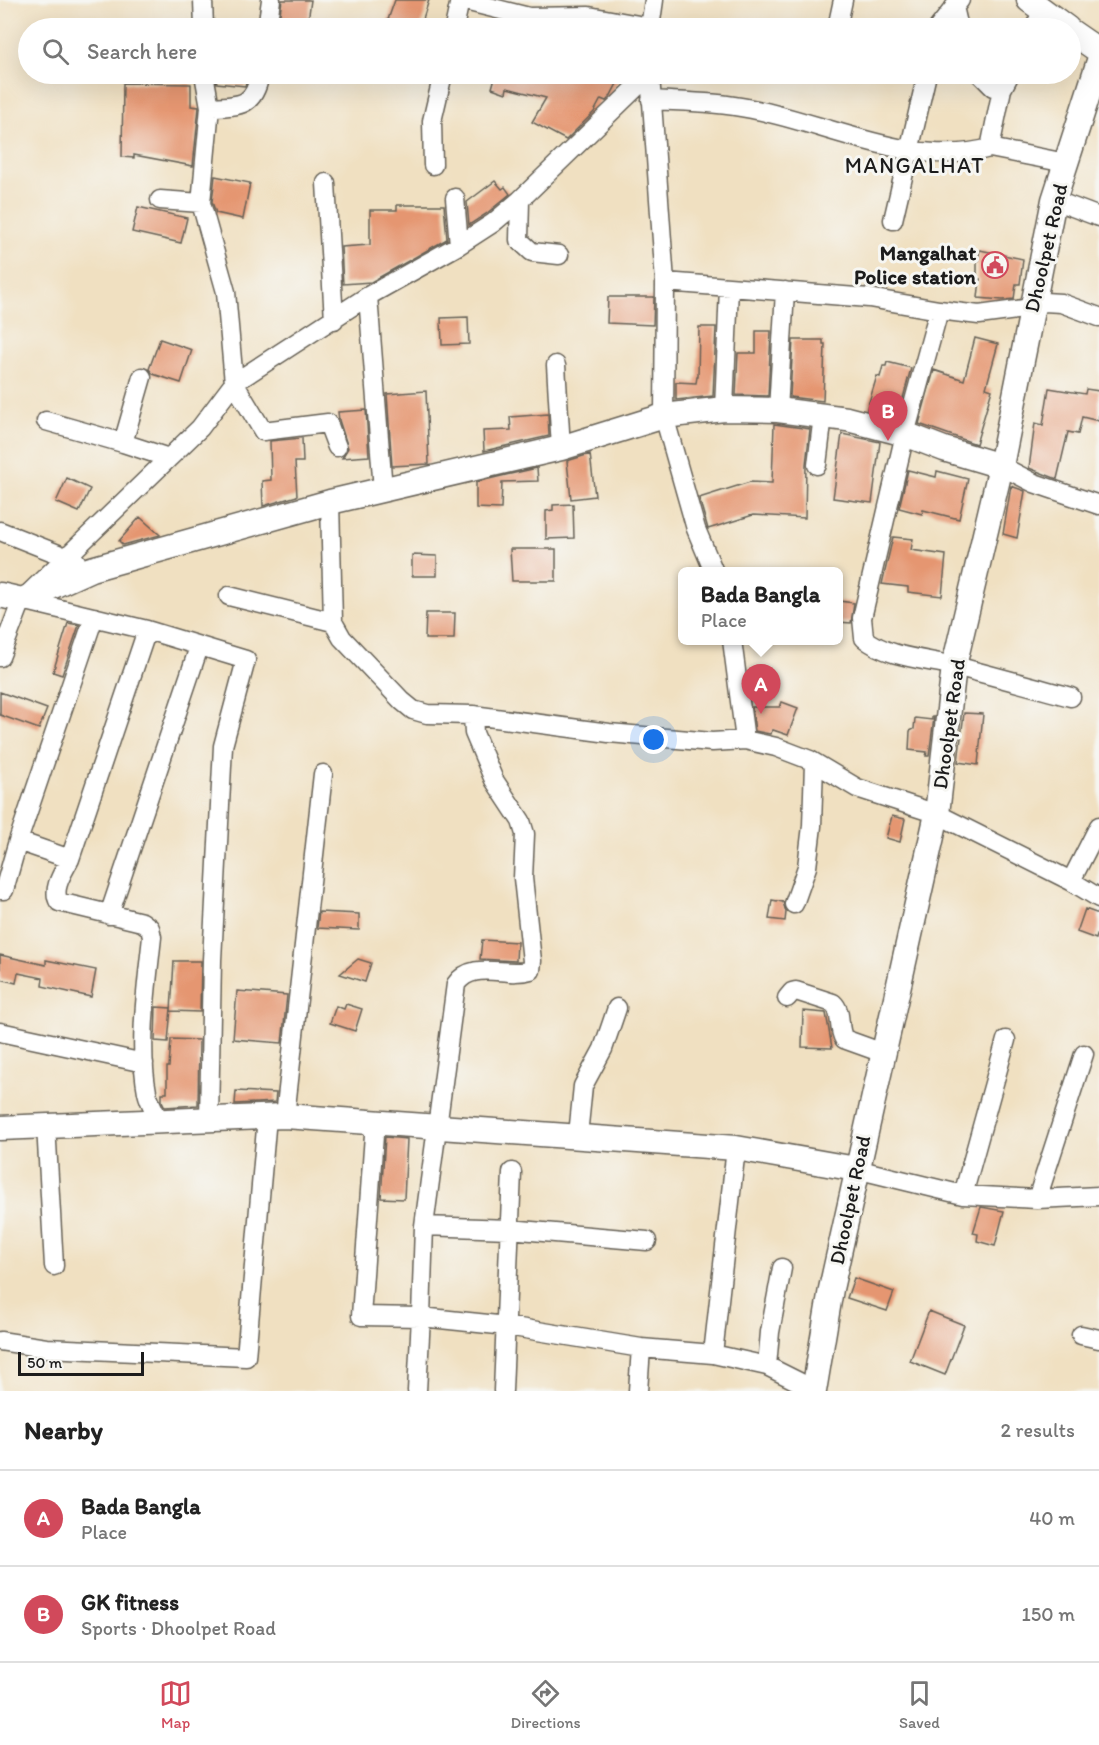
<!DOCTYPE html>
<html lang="en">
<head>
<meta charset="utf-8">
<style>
  body { margin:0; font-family:Itim,sans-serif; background:#f2f2f2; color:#222 }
  .scale { position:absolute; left:18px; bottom:15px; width:126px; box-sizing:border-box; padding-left:6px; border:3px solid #1c1c1c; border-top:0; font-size:16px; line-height:21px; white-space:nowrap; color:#1c1c1c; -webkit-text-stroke:4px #f6f6f2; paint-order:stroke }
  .you { position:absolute; left:654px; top:740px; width:21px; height:21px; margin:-15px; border:4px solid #fff; border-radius:50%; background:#1a73e8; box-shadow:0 0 0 9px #1a73e833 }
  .badge { display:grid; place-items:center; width:39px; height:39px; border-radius:50%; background:#d1495b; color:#fff; font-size:20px; font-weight:700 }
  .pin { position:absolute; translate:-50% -50px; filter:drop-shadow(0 2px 3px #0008) }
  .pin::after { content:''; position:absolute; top:32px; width:21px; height:18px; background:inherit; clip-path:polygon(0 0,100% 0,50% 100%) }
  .popup { position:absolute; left:678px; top:567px; width:165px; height:78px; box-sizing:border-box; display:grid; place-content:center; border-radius:9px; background:#fff; filter:drop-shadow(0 2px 4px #0005); font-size:20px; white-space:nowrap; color:#767676 }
  .popup b { font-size:22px; color:#222 }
  .popup::after { content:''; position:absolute; left:50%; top:100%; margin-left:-12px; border:12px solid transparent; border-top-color:#fff }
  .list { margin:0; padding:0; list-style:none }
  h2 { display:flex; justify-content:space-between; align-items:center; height:78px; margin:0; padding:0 24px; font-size:26px }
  h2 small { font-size:20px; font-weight:400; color:#767676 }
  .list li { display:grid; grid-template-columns:39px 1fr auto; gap:18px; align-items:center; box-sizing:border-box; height:96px; padding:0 24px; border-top:2px solid #e0e0e0 }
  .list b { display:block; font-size:22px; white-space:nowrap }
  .list p { margin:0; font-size:20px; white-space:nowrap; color:#767676 }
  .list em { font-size:20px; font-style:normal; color:#767676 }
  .icon { flex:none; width:33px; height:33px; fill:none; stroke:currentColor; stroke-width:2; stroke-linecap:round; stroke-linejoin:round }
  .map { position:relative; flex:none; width:1099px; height:1391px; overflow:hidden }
  .search { position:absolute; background:#fff; box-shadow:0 6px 24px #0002; left:18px; right:18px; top:18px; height:66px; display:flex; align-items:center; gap:15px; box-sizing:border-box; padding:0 21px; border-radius:33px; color:#767676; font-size:22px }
  .sheet { height:270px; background:#fff }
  nav { display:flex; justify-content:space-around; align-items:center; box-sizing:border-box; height:84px; border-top:2px solid #e0e0e0; background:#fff; font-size:16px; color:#767676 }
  nav a { display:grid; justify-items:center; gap:3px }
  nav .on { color:#d1495b }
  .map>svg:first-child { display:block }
</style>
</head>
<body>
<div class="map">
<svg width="1099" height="1391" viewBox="0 0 1099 1391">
  <rect width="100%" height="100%" fill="#f6f6f2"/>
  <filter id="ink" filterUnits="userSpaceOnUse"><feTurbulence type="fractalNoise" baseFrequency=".0167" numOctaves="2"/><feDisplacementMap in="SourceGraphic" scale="12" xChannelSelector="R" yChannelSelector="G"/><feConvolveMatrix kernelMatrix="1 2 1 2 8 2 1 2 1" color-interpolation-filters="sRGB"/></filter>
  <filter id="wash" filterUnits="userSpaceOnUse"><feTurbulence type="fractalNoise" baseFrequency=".008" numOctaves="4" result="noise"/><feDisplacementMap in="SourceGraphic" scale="24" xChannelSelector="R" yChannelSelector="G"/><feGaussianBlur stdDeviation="1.35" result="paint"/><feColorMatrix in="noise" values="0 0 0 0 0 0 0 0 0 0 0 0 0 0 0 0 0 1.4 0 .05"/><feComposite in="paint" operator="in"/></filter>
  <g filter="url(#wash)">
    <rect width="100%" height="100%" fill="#f0e0c1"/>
    <g id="blocks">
      <path fill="#e59671" d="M282,0h29l-4,28h-29z
        M395,0h34l-9,28h-35z
        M215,74h34l-4,12 -28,-3z
        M496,74h34l21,5 1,-5h70l-12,23 -4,4 -5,-2 -7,13 -28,28 -34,-18 14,-24 -39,-10 -1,5 -14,-5z
        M123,83l68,1v22l8,1 -6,59 -59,-11v3l-12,-1z
        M215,176l35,7 -7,36 -27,-6 -4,-11z
        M495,181l7,8 3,-2 5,7 -24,20 -17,11 -2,-23z
        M397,205h47l3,34 -76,43 -28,2 -2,-37 29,-2v-35h27z
        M138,207l49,11 -6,25 -49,-11z
        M980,250l43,9 -3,25h-4l-2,15 -11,1 -25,-2 2,-19h-3v-15z
        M608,297h46l-1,28 -46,-2z
        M468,317l1,27 -27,1 -1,-27z
        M699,327h17l-3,69 -37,4v-18l20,1 1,-6h1z
        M756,331h15l-3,65 -32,-1 2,-42h18z
        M975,338l23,6 -12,44 6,2 -16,54 -57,-20 15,-54 30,10z
        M160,339l32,11 -11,33 -28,-9 -4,-5z
        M793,340h30v4h2l-2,57 -33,-4z
        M887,362l24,6 -13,49 -31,-8 10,-33 3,1 3,-11h3z
        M1049,388l36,6 1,-5 13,2v30l-17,-4 -4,17 -10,-2 -11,47 -28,-11 6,-45 8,2z
        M426,391l3,73 -37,2 -5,-72z
        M366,410l3,46 -27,2 6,-10 -9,-28 -1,-8z
        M548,414l1,22 -65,15 -1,-20 28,-1 -1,-13z
        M774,424l36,5 -4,35 -1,54 -52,-3 -45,14 -9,-31 51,-16 22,1z
        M842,434l38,8 -8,61 -39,-5z
        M302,438l1,24h-8l2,34 -34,10 -1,-25 9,-1 -1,-39z
        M590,454l5,42 -24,3 -4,-38z
        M537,468l1,13 -36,1 -1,27 -25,-1v-26z
        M908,470l28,7 1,-6 31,8 -9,40 -36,-9 -1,4 -23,-6z
        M67,478l23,11 -11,23 -23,-10z
        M1011,486l14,5 -8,47 -14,-4z
        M573,504l1,34 -28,1v-28l7,-1v-5z
        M140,517l20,18 -37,10 -4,-4z
        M893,537l20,2 -2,11 35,5 -4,41 -34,-4v-5l-26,-3z
        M510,549h46v32h-44z
        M412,555l25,1v20h-25z
        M839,601l15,2 -3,20 -12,-1z
        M426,613h29l-1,26h-29z
        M68,623l11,2 -17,50 -9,-3z
        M0,692l47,17 -8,20 -39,-14z
        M782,702l16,6 -10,27 -15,-5 -3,4 -15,-3 -3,-24h28z
        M964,713l19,1 -5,51 -20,-3z
        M932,717h2l-5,39h-3l1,-4 -18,-2 1,-19 4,-2 1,-11 17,2z
        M892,816l13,3 -5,23 -14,-4z
        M772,900l11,2 3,10 -1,9 -16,-2z
        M1085,909l14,5v15l-3,10 -19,-7z
        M319,912l40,2v16l-42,-2z
        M482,940l35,2 -1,19 -36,-2z
        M0,955l46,10v-5l50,10 -5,27 -49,-11 1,-8 -25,-5 -2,10 -16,-4z
        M358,959l13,4 -6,19 -25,-8z
        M174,961h27l-1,51 -29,-1z
        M237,991l50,4 -5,48 -49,-4z
        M346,1004l16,5 -7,22 -25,-8 6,-17 8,3z
        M156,1007l15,1 -3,34 -13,-1z
        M803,1011l23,2 6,35 -30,-1z
        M171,1039l28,1 -1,65 -33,2 -3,-6v-8h5v-26h2z
        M236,1091l40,2 -1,9 -40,2z
        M385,1137l22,2 -3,60 -23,-1z
        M981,1207l23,4 -9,35 -18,-5 1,-7 -5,-1z
        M854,1278l40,14 -7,19 -40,-13z
        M929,1311l35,14 -19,50 -35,-14z"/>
    </g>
  </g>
  <g filter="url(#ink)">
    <use href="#blocks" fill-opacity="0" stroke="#666156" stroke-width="1.5"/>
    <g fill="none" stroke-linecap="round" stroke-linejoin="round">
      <defs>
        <path id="street" d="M203,0l1,28
          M461,0l68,17 60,-1 61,11
          M954,7l5,21
          M267,28l4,-28
          M454,28l6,-28
          M650,28l4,-28
          M837,28l6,-28
          M938,28l22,-28
          M1034,28l9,-16
          M204,74l6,33 -9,96 25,89 8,91 29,48 65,-8 9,24
          M980,74l13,13 9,2
          M650,75l15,207 -1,134 32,113 18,43
          M651,100c34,2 68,2 101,9 74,14 162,60 238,39l12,-59 8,-15
          M210,107c30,-1 44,0 50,-33
          M990,148l76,15
          M433,165l-1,-44 11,-47
          M326,183l8,137
          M455,198l4,47
          M160,200l41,3
          M520,200l-1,40 13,12 27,3
          M1054,200l45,17
          M893,220l34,-146
          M665,282l204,16 70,12 -34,124 -43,184 2,20c24,20 62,21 91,28 39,10 78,21 116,31
          M368,296l15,194
          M939,310l40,5 52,-7 13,-6 17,1 38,14
          M556,365l5,83
          M724,409l5,-122
          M778,410l7,-119
          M46,421l77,22 46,15
          M123,443l19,-66
          M817,465l6,-50
          M1001,466l33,17 65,22
          M330,502l3,120 9,16 60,63 11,9 14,4 46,1 136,18 103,9 33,-2 31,7 34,13 47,28 80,26 134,67 28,17
          M0,531l76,30
          M229,596l104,26
          M22,600l125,30 99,30 -23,86 -11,214 -3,160
          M147,630l-77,229c-6,12 -19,30 -11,43l83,20 8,6 2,9c-5,47 -14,108 -5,155 2,10 8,20 13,30
          M732,640l13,100
          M0,657l22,-57 178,-172 34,-45 134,-87 91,-51 34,-22 27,-23 130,-126
          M473,715l1,18 20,47 27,41 4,13 -2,44 9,83 -1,9c-25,8 -58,-11 -75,14l-32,242 -3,91 86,9 134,22 72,6
          M18,841l52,18
          M1071,881l28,-55
          M0,890h4l14,-49 76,-224
          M794,904l13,-37 5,-41 2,-63
          M109,915l90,-268
          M787,998l5,-6 4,-1 37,12c10,9 4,24 11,36l39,14
          M0,1032l144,31
          M285,1116l38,-342
          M375,1121l-14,195 60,1 -4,74
          M46,1125l8,141
          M578,1135l5,-49 20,-37 14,-41
          M736,1148l-23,206 54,12 3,-34 12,-64
          M856,1169l107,26 74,4 62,-3
          M963,1195l43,-155
          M1037,1199l47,-145
          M424,1226l85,3 138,12
          M1081,1335l18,4
          M0,1341l46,7 200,9 21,-240
          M767,1366l48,24
          M503,1391l9,-219
          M638,1391l3,-43"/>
        <path id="secondary" d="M1029,0l38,28
          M1070,31l29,20
          M0,595l22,5 69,-31 239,-67 231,-54 103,-32 60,-7 54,1 69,9 58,15 39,15 57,17
          M0,1128l285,-12 451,32 120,21
          M814,1391l17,-102 106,-475 17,-148 47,-200 53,-266 45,-139"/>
      </defs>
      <use href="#street" stroke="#666156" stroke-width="21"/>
      <use href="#secondary" stroke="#666156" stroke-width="27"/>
      <use href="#street" stroke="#fff" stroke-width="18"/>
      <use href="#secondary" stroke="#fff" stroke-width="24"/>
    </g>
  </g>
  <defs>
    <symbol id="civic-ring" viewBox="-11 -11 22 22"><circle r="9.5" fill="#f6f6f2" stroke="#d1495b" stroke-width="1.5"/><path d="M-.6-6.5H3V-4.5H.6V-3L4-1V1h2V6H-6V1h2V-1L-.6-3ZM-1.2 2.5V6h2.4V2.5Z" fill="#d1495b"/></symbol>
  </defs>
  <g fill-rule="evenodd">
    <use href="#civic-ring" x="980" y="250" width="30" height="30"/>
  </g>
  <g text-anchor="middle" stroke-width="6" stroke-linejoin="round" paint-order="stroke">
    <g font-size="21" fill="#1c1c1c" stroke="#f6f6f2">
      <text transform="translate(1046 248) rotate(-77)" y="7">Dhoolpet Road</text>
      <text transform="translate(949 724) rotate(-82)" y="7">Dhoolpet Road</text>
      <text transform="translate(850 1200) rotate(-78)" y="7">Dhoolpet Road</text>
    </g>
    <g font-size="21" font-weight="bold" fill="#1c1c1c" stroke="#f6f6f2" text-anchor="end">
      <text x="976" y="260">Mangalhat<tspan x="976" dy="24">Police station</tspan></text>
    </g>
    <g font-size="22" letter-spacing="1.5" fill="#1c1c1c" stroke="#f6f6f2">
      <text x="915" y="173">MANGALHAT</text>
    </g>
  </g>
</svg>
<div class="scale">50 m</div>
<div class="you"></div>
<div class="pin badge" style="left:761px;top:714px">A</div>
<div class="popup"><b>Bada Bangla</b>Place</div>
<div class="pin badge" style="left:888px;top:441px">B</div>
<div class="search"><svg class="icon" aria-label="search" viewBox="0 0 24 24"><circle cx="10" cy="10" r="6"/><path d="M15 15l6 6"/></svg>Search here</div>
</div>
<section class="sheet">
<h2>Nearby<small>2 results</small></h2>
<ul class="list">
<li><span class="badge">A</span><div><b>Bada Bangla</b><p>Place</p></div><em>40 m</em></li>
<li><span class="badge">B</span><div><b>GK fitness</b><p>Sports · Dhoolpet Road</p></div><em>150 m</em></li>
</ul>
</section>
<nav>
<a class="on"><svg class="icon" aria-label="map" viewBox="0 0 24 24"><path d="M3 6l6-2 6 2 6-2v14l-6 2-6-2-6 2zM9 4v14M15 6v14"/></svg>Map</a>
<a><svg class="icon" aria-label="directions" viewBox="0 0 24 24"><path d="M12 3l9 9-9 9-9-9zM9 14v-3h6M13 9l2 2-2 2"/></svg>Directions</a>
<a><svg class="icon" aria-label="saved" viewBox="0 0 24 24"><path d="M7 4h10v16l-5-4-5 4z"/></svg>Saved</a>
</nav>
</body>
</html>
